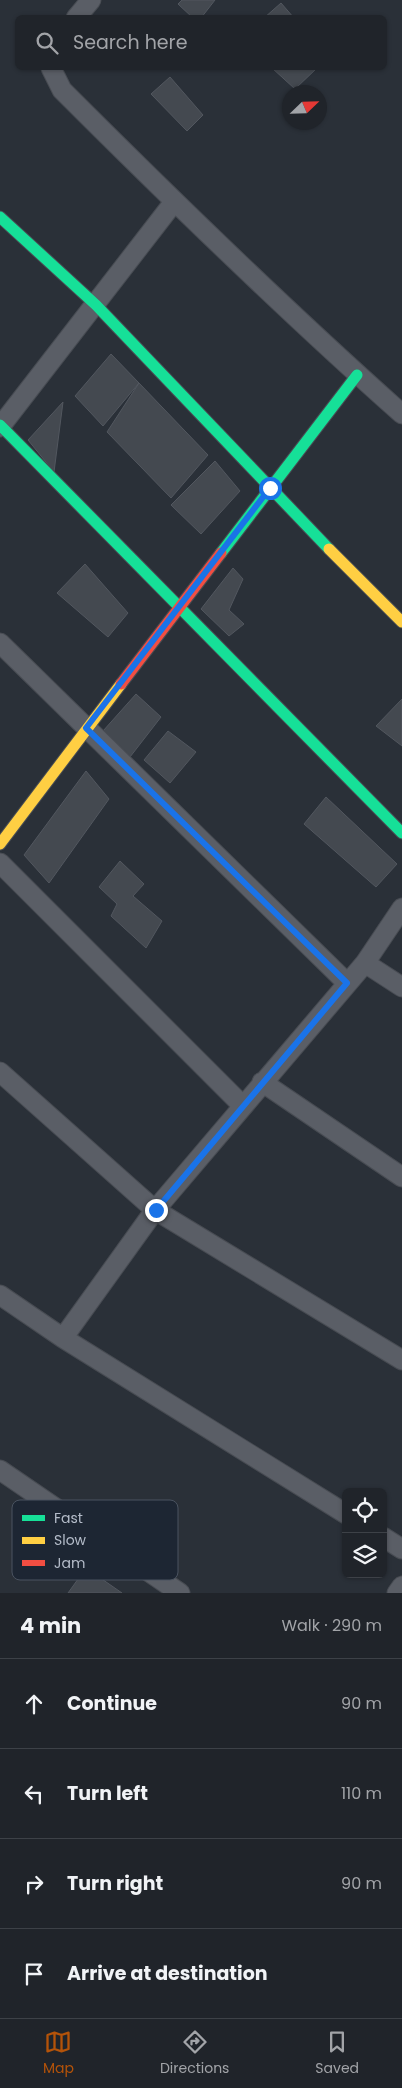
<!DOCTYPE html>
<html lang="en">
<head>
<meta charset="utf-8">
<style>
  body { margin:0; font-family:Poppins,sans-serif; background:#282c32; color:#f1f3f6 }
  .controls { position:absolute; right:15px; bottom:15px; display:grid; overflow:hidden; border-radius:8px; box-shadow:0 1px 4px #0004 }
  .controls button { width:45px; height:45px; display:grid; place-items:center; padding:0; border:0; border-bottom:1px solid #3d4147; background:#20242a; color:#f1f3f6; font:25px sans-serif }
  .compass { position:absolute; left:282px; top:85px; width:45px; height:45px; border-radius:50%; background:#20242a; box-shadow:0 1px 4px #0004; rotate:67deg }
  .stop { position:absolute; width:15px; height:15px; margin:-11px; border:4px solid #1a73e8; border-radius:50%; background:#fff }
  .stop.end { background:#1a73e8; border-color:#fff; box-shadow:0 1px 5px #0008 }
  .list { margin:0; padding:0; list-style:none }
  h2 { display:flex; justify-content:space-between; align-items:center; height:65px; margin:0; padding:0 20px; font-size:21px }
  h2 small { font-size:16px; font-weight:400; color:#a2a4a8 }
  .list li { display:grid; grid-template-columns:32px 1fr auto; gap:15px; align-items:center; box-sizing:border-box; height:90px; padding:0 20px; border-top:1px solid #3d4147 }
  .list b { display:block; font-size:19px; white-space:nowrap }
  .list em { font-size:16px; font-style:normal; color:#a2a4a8 }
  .icon { flex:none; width:28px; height:28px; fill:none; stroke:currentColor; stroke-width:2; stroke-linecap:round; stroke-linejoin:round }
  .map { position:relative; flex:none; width:402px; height:1593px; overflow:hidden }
  .search { position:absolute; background:#20242a; box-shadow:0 1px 4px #0004; left:15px; right:15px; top:15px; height:55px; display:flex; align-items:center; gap:12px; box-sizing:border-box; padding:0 18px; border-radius:8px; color:#a2a4a8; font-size:19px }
  .sheet { height:425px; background:#20242a }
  nav { display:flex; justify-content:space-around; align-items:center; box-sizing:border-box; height:70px; border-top:1px solid #3d4147; background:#20242a; font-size:14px; color:#a2a4a8 }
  nav a { display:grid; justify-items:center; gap:2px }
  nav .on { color:#b45309 }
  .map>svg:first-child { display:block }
</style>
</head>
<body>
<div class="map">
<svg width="402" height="1593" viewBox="0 0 402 1593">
  <rect width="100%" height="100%" fill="#2a3038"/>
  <path fill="#444950" stroke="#52575f" d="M182,0h33l-14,18h-8l-15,-14z
    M281,3l13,15h-30z
    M272,68h45l-22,21z
    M170,77l33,38 -16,16 -36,-37z
    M111,354l28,29 -36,43 -28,-30z
    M139,383l69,72 -37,43 -64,-66z
    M63,402l-9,70 -26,-32z
    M215,461l25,30 -39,43 -30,-29z
    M85,564l43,49 -20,24 -51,-44z
    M233,568l10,11 -14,31 15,14 -15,12 -28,-27z
    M136,694l25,23 -31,40 -27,-26z
    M402,699v47l-26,-20z
    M168,731l28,21 -26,31 -26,-23z
    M86,771l23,28 -60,84 -25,-28z
    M326,797l71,67 -21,23 -72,-63z
    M120,861l24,23 -11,12 29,25 -16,27 -35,-32 6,-12 -18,-17z
    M86,1568l36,25h-54z"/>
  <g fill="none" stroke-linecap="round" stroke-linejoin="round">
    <defs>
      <path id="street" d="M76,18l15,-18
        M51,68l11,22c111,111 223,220 340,324
        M0,427l174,-225
        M0,643l347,340
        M0,863l243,243
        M365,963l37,24
        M0,1072l155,138 247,150
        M262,1082l140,95
        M0,1295l63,43 283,176
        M63,1338l92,-128 210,-247 37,-55
        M0,1470l180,123
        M383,1537l19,12
        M397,1593l5,-7"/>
      <path id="fast" d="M0,217l96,88 233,244
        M0,425l402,408
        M221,553l136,-178"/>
      <path id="slow" d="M329,549l73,73
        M0,844l121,-160"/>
      <path id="jam" d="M121,684l100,-131"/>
    </defs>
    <use href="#street" stroke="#484c53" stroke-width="21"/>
    <use href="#fast" stroke="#484c53" stroke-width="13"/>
    <use href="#slow" stroke="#484c53" stroke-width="13"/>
    <use href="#jam" stroke="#484c53" stroke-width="13"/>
    <use href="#street" stroke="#5a5e66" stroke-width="19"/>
    <use href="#fast" stroke="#16e098" stroke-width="11"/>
    <use href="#slow" stroke="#ffcf43" stroke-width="11"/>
    <use href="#jam" stroke="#f24e42" stroke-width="11"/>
  </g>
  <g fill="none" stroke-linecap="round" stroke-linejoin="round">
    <path stroke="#1a73e8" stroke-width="6" d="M156,1210l191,-227 -261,-255 184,-240"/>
  </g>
  <rect x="12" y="1500" width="166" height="80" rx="8" fill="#1d2633" stroke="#4a5360" stroke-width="1"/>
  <rect x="22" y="1515" width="23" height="6" fill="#16e098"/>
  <rect x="22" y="1537" width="23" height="7" fill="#ffcf43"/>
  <rect x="22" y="1560" width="23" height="6" fill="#f24e42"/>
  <g font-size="14" fill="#b4bcc9">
    <text x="54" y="1523">Fast</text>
    <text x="54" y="1545">Slow</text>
    <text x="54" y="1568">Jam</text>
  </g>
</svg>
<div class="controls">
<button><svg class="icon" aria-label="locate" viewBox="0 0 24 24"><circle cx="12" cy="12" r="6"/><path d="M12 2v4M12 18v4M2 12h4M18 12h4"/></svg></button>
<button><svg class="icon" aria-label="layers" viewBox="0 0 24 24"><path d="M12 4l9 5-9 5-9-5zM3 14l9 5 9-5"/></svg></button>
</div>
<svg class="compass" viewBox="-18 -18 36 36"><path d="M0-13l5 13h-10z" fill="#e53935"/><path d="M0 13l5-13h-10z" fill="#a2a4a8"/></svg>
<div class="stop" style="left:270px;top:488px"></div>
<div class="stop end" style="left:156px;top:1210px"></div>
<div class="search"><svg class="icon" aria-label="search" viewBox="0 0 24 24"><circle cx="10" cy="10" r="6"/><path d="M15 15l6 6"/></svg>Search here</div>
</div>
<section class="sheet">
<h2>4 min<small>Walk · 290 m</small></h2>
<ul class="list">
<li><svg class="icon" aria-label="ahead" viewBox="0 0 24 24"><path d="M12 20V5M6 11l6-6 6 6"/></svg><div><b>Continue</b></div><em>90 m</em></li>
<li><svg class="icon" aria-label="left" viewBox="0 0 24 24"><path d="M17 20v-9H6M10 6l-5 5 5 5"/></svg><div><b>Turn left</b></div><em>110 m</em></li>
<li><svg class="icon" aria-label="right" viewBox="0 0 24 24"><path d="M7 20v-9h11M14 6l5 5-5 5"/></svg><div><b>Turn right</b></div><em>90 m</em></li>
<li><svg class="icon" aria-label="arrive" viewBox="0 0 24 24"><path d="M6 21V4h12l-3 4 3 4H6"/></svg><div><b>Arrive at destination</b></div></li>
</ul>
</section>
<nav>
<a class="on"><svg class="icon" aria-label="map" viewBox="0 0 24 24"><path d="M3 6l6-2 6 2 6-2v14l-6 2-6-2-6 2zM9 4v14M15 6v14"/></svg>Map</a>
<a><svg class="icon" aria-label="directions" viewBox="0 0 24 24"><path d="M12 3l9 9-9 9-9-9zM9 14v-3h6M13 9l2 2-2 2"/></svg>Directions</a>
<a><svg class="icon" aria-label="saved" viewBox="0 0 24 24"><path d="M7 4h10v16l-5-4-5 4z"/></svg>Saved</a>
</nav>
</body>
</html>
